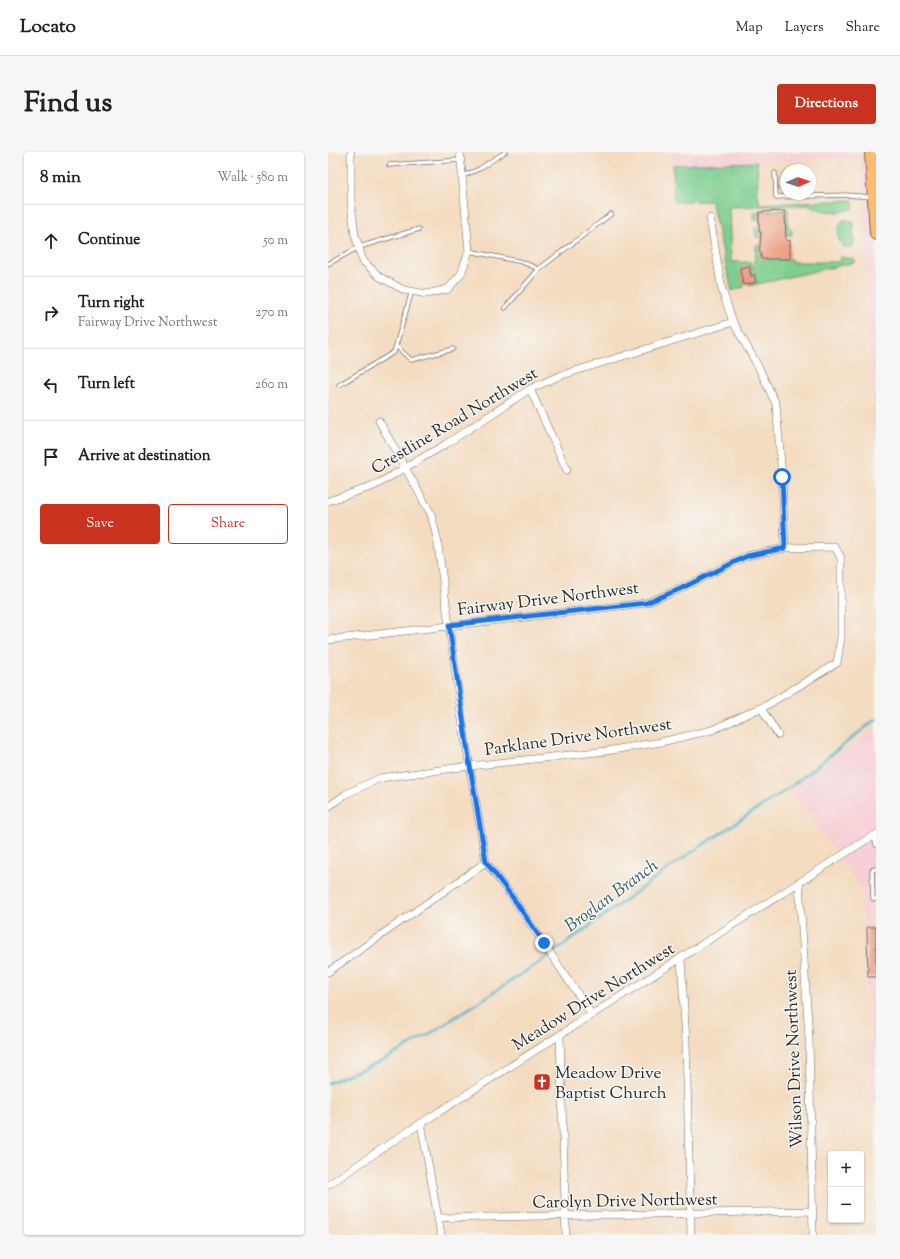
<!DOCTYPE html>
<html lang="en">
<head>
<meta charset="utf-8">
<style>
  body { margin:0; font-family:"Sorts Mill Goudy",serif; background:#f6f6f6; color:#222 }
  .controls { position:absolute; right:12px; bottom:12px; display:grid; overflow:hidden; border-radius:4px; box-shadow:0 1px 3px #0004 }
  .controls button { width:36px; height:36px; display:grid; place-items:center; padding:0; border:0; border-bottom:1px solid #e0e0e0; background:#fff; color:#222; font:20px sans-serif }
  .compass { position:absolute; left:452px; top:12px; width:36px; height:36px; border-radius:50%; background:#fff; box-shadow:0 1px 3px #0004; rotate:88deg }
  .stop { position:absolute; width:12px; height:12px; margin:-9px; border:3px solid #1a73e8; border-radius:50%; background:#fff }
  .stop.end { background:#1a73e8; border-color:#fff; box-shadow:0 1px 4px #0008 }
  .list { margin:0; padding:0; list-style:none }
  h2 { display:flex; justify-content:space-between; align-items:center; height:52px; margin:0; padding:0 16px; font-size:17px }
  h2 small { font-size:13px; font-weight:400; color:#767676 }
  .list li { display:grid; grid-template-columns:26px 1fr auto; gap:12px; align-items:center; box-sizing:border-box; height:72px; padding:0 16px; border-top:1px solid #e0e0e0 }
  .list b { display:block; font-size:15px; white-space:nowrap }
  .list p { margin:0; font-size:13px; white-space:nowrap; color:#767676 }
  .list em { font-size:13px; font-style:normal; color:#767676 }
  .actions { display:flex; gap:8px; padding:12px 16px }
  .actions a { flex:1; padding:9px 0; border:1px solid #c8321e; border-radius:4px; text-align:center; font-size:14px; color:#c8321e }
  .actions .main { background:#c8321e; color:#fff }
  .icon { flex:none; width:22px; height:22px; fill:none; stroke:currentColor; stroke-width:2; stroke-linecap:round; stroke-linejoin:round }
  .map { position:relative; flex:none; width:548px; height:1083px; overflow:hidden; border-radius:4px }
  header { display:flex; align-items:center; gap:24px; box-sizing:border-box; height:56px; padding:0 20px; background:#fff; border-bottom:1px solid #e0e0e0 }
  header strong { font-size:19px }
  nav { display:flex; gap:22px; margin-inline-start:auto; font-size:14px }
  .intro { display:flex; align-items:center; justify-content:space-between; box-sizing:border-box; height:96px; padding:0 24px }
  h1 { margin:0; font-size:28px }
  .button { padding:10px 18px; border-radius:4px; background:#c8321e; color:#fff; font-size:14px; font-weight:700 }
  main { display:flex; gap:24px; padding:0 24px }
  aside { flex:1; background:#fff; border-radius:4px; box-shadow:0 1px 3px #0004 }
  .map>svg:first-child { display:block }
</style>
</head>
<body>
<header>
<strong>Locato</strong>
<nav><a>Map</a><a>Layers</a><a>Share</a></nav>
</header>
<div class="intro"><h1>Find us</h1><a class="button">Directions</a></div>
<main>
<aside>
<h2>8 min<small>Walk · 580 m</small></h2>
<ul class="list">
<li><svg class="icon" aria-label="ahead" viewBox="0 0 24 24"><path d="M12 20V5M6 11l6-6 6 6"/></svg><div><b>Continue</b></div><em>50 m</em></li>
<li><svg class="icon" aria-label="right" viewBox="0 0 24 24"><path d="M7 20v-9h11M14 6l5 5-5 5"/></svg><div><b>Turn right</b><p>Fairway Drive Northwest</p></div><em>270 m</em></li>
<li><svg class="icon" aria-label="left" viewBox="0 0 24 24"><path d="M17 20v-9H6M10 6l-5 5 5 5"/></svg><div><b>Turn left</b></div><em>260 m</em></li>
<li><svg class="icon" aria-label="arrive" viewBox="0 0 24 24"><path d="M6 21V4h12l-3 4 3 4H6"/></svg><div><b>Arrive at destination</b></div></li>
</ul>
<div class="actions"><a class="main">Save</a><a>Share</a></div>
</aside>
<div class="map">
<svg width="548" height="1083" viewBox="0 0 548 1083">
  <rect width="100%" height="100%" fill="#f6f6f2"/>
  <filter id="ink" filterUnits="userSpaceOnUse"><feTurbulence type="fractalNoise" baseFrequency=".025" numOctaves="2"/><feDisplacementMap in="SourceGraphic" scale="8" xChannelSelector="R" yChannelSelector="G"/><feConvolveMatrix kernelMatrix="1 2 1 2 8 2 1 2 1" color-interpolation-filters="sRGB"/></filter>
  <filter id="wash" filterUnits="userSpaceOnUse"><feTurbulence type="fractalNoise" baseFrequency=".012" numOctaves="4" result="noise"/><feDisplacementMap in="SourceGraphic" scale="16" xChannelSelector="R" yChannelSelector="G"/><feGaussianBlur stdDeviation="0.9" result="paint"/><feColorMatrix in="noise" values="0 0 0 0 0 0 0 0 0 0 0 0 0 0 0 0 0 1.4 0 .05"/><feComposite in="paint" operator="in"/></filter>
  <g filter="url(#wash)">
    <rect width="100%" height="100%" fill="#f4dcc1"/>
    <path fill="#f7cfd4" d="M344,0h204v313l-15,-307 -188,7z
      M548,577v405l-15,-246 -72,-100z"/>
    <path fill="#7dce8f" stroke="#547c5d" d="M429,10l2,42 93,-4c2,3 1,6 1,9l-14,3 -15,-1 -17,-6 -78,2 2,55h20v5l1,9 -3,-10 -9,2 4,19 -12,4 -21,-90 -37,1 -1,-37z
      M460,57v16l4,6v4h-6l-27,3 -3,-2 -1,-8h4l26,-17 -26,1v8h-5v-8z
      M515,68h6l4,2 1,23c-17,10 -20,-16 -11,-25z
      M428,93h4l-1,5 2,4v5h31v3h48v-5l14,2 2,3 -107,24 -1,-2 8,-2 -3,-15 3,-15z"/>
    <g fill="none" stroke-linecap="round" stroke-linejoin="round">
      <path stroke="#4db4cc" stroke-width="2.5" d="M0,931l52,-21 48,-27 112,-73 146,-106 103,-68 87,-69"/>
    </g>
    <g id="blocks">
      <path fill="#ed9f84" d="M457,59l1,30 4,-1v19h-29v-5l-2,-4 1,-4 1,-14h-2v-20z
        M421,114l2,10 3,-1 2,7 -13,3 -3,-17z
        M539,775h9v50h-8z"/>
    </g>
  </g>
  <g filter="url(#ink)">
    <use href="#blocks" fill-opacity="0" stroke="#716960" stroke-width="1"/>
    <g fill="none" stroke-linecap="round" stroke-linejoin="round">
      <defs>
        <path id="lane" d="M61,13l72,-5
          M447,21l1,24 70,-2 26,2
          M135,24l16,-7 26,-17
          M141,99l53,11 17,7 72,-55
          M0,112l31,-17 60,-18
          M177,156l34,-39
          M68,194l15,14 42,-11
          M11,233l55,-33 18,-61
          M546,685l2,8
          M548,717l-4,1 1,29h3"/>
        <path id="street" d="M23,0v51l4,32 8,26 17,16 24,13 23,4 21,-5 13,-15 8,-23 -9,-99
          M382,66l12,72 11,32 26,46 17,36 6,73 3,71
          M202,237l37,81
          M51,269l52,93 6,24 25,182 24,142 27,36 79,117
          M0,349l46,-15 72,-42 84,-55 29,-13 174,-54
          M0,488l318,-37 34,-14 67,-33 38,-8 50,-1 6,11v79l-4,26 -70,42 -55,25 -51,12 -55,9 -136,15 -90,12 -34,16 -18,13
          M433,556l17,27
          M471,730l10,156 4,197
          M353,806l5,84 5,193
          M0,820l158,-110
          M232,884l6,199
          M93,971l20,112
          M0,1033l73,-49 465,-296 10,-5
          M110,1066l374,-7"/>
        <path id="highway" d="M543,0l5,82"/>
      </defs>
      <use href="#lane" stroke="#716960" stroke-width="5"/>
      <use href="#street" stroke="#716960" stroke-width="8"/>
      <use href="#highway" stroke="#716960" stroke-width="14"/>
      <use href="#lane" stroke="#fff" stroke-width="3.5"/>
      <use href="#street" stroke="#fff" stroke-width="7"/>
      <use href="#highway" stroke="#febc70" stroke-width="12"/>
    </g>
  </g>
  <g fill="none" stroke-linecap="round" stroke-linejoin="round" filter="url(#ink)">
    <path stroke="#1a73e8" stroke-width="5" d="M216,791l-31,-45 -27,-36 -16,-96 -21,-141 197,-22 34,-14 67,-33 38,-8 -3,-71"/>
  </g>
  <defs>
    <symbol id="church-square" viewBox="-11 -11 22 22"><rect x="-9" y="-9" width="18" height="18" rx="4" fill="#c8321e" stroke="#f6f6f2"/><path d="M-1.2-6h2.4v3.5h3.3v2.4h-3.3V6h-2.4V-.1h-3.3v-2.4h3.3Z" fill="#fff"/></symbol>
  </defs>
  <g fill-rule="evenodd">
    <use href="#church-square" x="204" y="920" width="20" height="20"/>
  </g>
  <g text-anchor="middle" stroke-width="3" stroke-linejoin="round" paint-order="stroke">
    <g font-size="17" fill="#2b2b2b" stroke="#f6f6f2">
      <text transform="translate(126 268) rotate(-31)" y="6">Crestline Road Northwest</text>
      <text transform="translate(220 446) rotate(-7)" y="6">Fairway Drive Northwest</text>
      <text transform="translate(250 584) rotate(-8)" y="6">Parklane Drive Northwest</text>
      <text transform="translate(265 844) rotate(-32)" y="6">Meadow Drive Northwest</text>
      <text transform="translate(465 907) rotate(-92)" y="6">Wilson Drive Northwest</text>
      <text transform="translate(297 1048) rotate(-1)" y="6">Carolyn Drive Northwest</text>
    </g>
    <g font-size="17" fill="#2b2b2b" stroke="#f6f6f2" text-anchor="start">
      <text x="227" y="926">Meadow Drive<tspan x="227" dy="20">Baptist Church</tspan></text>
    </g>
    <g font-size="18" font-style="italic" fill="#375b63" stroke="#f6f6f2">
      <text transform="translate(283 743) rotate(-36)" y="6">Broglan Branch</text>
    </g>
  </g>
</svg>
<div class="controls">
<button>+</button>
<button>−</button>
</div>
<svg class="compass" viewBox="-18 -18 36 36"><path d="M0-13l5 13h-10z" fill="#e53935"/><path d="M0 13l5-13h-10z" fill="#767676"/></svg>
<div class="stop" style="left:454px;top:325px"></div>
<div class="stop end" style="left:216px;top:791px"></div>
</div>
</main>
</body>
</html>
